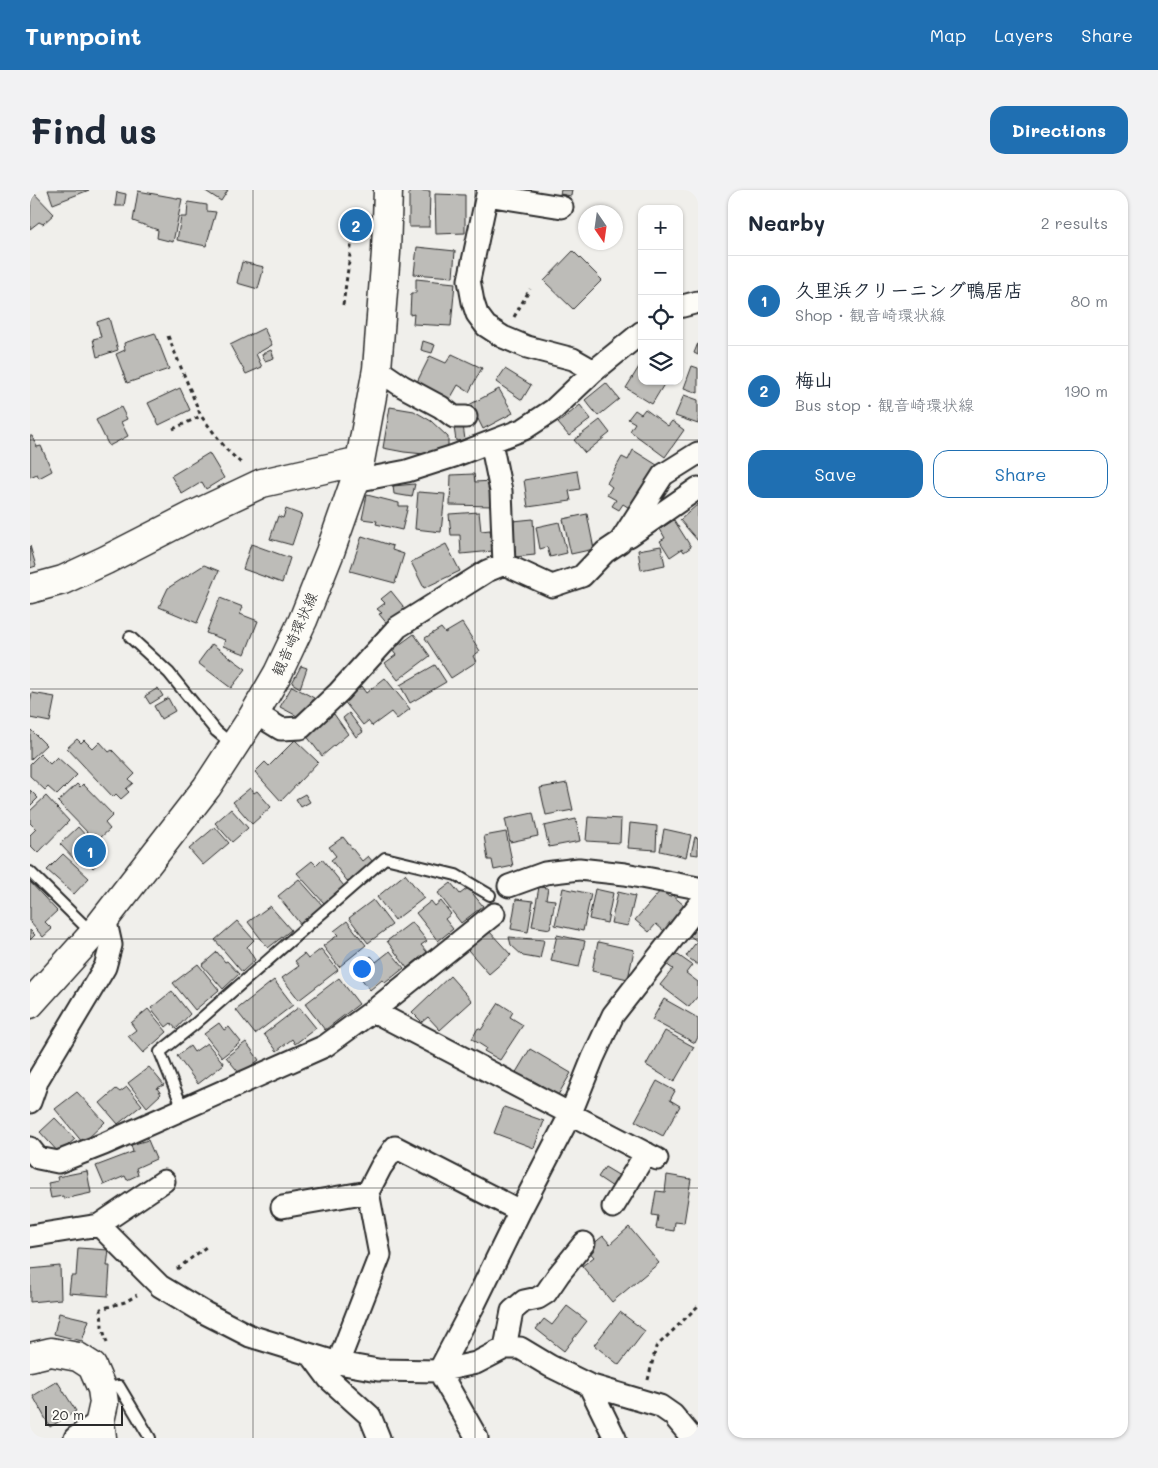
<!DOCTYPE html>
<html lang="en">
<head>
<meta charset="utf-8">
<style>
  body { margin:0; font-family:Mali,"Klee One",sans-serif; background:#f2f2f3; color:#1f2937 }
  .controls { position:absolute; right:15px; top:15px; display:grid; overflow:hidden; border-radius:10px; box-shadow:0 1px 4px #0004 }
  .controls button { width:45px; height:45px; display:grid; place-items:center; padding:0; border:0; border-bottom:1px solid #e0e1e3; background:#fff; color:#1f2937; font:25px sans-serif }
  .compass { position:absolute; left:548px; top:15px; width:45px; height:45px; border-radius:50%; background:#fff; box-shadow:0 1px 4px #0004; rotate:167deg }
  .scale { position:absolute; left:15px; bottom:12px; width:78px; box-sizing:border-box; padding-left:5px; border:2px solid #2b2b2b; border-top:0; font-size:14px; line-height:18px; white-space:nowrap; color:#2b2b2b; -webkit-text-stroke:4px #fdfcf7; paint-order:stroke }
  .you { position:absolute; left:331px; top:778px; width:18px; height:18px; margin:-12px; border:4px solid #fff; border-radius:50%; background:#1a73e8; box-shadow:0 0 0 8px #1a73e833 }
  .badge { display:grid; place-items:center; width:32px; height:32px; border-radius:50%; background:#1f6fb2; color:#fff; font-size:16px; font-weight:700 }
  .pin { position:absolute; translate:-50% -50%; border:2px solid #fff; box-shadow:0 1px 5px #0006 }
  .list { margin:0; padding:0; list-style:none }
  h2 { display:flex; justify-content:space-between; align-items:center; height:65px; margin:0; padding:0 20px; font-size:21px }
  h2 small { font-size:16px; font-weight:400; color:#747a83 }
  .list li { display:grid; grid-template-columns:32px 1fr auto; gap:15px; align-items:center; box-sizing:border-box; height:90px; padding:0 20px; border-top:1px solid #e0e1e3 }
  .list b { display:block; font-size:19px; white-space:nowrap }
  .list p { margin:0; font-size:16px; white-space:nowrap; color:#747a83 }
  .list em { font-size:16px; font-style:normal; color:#747a83 }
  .actions { display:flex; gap:10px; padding:15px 20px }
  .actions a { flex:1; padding:11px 0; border:1px solid #1f6fb2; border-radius:15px; text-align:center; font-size:18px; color:#1f6fb2 }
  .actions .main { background:#1f6fb2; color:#fff }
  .icon { flex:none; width:28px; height:28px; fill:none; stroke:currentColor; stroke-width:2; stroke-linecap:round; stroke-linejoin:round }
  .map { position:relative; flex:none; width:668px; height:1248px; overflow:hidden; border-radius:15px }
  header { display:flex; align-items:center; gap:30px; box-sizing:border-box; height:70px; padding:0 25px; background:#1f6fb2; color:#fff }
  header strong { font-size:24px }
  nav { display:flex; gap:28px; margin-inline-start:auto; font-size:18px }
  .intro { display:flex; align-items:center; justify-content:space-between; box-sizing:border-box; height:120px; padding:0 30px }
  h1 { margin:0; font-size:35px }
  .button { padding:12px 22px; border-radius:15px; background:#1f6fb2; color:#fff; font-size:18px; font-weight:700 }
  main { display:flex; gap:30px; padding:0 30px }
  aside { flex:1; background:#fff; border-radius:15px; box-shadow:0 1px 4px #0004 }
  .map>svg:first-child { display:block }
</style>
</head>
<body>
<header>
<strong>Turnpoint</strong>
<nav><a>Map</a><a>Layers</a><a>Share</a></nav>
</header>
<div class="intro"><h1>Find us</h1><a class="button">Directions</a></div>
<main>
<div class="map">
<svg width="668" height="1248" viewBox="0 0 668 1248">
  <rect width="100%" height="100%" fill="#f0efeb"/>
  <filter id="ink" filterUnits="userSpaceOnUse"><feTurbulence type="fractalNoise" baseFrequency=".02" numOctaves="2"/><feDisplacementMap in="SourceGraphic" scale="10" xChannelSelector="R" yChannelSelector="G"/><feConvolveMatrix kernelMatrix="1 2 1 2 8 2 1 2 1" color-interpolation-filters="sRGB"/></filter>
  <g filter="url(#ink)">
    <path fill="#bdbcb8" stroke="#2b2b2b" d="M1,0l23,24 -11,10 -4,-2 -9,7z
      M18,0h41l-36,14z
      M174,0h24l-7,11z
      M379,0l21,1 -1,36h-20z
      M531,0h11l-1,6 -11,-2z
      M108,1l44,8 -9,43 -16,-4 1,-8 -25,-9z
      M87,2l9,2 -2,12h-9z
      M405,4l30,1v38l-29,1z
      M158,12l19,3v6l9,1 -10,34 -29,-6 4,-23h6z
      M387,57l38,4 -2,26 -39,-3z
      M543,61l29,29 -29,29 -29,-28z
      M212,72l22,5 -6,22 -21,-6z
      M386,89l39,4 -4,43 -38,-2 1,-10 -4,1 1,-22h5z
      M79,128l9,32 -21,7 -4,-18 8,-2 -4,-15z
      M234,138l8,17 -16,9 6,13 -16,7 -16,-29z
      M125,143l14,36 -42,14 -11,-29 9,-4 -1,-7z
      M393,151l12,4 -3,8 -11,-3z
      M668,153v12l-4,-2z
      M241,160l3,8 -9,3 -3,-7z
      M422,164l30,14 -13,24 -11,-7 -8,14 -33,-17 13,-26 16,7z
      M612,172v19h24l-14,23 -26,-16z
      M662,176l6,2v25l-14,-5z
      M475,179l26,16 -9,15 -26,-18z
      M576,193l13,16 -21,17 -13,-16z
      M150,198l10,22 -31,15 -11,-22z
      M469,199l14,24 -30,16 -5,-10 -3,3 -8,-16z
      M654,205l14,5v24l-23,-8z
      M550,215l11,14 -22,17 -11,-13z
      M91,217l6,12 -6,3 7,14 -19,10 -13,-26z
      M360,217l24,4 17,10 17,16v9l-24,8 -20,-2 -21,-4z
      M615,219l23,17 4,-5 12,9 -19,27 -35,-26 5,-8 -7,-4 7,-9 6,4z
      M570,230l10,13 -25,20 -11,-13z
      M433,235l2,15 -9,1 -2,-14z
      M0,246h2l5,11 4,-1 11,25 -13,7 -2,-4 -7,3z
      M603,260l24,15 -26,44 -8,-5 -4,6 -7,-4 4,-6 -9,-5 5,-8 -5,-4 15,-26 6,3z
      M179,263l15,25 -18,11 -4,-7 -20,12 -11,-18z
      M547,281l3,18 -11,2 2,10 -43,6 -4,-27z
      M444,284l1,8 17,-1v25l-42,-1 1,-30z
      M385,294l-3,13 -18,-3 -1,-8z
      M388,302l27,2 -4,38 -26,-3z
      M337,305l32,8v3h9l-6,24 -26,-6 1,-3 -15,-2z
      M668,314v37l-18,-21z
      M256,319l16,6 -10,30 -22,-6 8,-23 5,2z
      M449,322l2,19 9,-1 3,21 -32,3 -1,-19h-9l-2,-21z
      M557,324l7,35 -23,5 -8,-35z
      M503,329l2,36 -20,2 -2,-36z
      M644,330l17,27 -7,5 -2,-3 -12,8 -10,-16 5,-3 -5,-9z
      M529,332l8,31 -17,4 -3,-10 -7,2 -4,-22z
      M332,346l31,10 -1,4 12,4 -9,29 -45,-12z
      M221,354l39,14 -8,25 -39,-14z
      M416,354l14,27 -36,17 -13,-26z
      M0,356l6,20 -6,2z
      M631,356l4,19 -24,5 -3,-20z
      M174,375l15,6 -22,52 -38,-16 9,-19z
      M361,401l16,20 -18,15 -10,-12 3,-1 -5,-4 8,-6 -4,-4z
      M190,408l23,9 -3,7 18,7 -13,33 -22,-8 2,-6 -19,-7z
      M432,433l18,28 -7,5 3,6 -25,16 -26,-40 16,-10 4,5z
      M384,444l16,22 -32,24 -13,-17 11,-8 -4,-5z
      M182,454l34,25 -15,19 -33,-25z
      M405,475l11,17 -36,21 -10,-18z
      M271,476l6,2 -7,20 -8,-5z
      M355,488l25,31 -13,10 -6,-7 -19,14 -4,-5 -5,4 -20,-25 18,-14 5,7z
      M262,496l22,12 -7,14 -4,-2 -4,7 -19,-10z
      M128,498l5,8 -13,8 -5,-8z
      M2,503l23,4 -5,25 -20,-4v-16z
      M138,508l7,13 -14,8 -7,-13z
      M319,523l14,19 -7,5 -13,-19z
      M304,524l14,20 -26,22 -16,-21z
      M1,540l15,15 -16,15v-29z
      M47,549l4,4 3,-3 9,9 7,-7 9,10 3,-2 23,24 -6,6 4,3 -7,6 3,3 -8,7 -5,-5 -3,3 -46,-49z
      M265,550l23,22 -37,39 -26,-29 10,-10 4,4z
      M10,564l10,10 7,-7 20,18 -20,20 -9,-8 -3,3 -15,-14v-12z
      M537,593l6,27 -27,5 -6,-27z
      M47,594l3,3 3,-3 30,31 -8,8 5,6 -10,9 -5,-5 -4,3 -33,-34z
      M220,598l4,5 3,-2 14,16 -19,17 -19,-22z
      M0,600l8,8 -8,8z
      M275,604l5,8 -9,5 -5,-8z
      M16,606l23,25 -31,32 -8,-8v-10l6,-6 -6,-6v-12z
      M201,619l17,19 -16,14 -17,-19z
      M503,623l5,23 -28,6 -5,-23z
      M558,627l33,2 -1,24 -34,-2z
      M546,629l4,22 -31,6 -5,-21z
      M600,633l27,3 -1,24 -28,-2z
      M48,637l27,30 -12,11 -9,-10 -6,5 -18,-19z
      M185,637l14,16 -26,22 -14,-16z
      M634,639l27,6 -5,22 -26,-6z
      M476,642l7,34 -19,4 -2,-10h-4l-4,-24z
      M313,647l19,24 6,-5 5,6 -25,20 -17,-22 5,-4 -7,-9z
      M665,647l3,1v17l-7,-1z
      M33,664l26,24 -15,16 -27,-24z
      M292,669l22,27 -20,17 -27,-30 15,-12 4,4z
      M375,684l19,24 -29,22 -18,-23z
      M269,689l24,27 -22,19 -23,-29z
      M0,692l27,29 -12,11 7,7 -9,8 -13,-15z
      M421,693l9,11 8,-6 15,18 -22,17 -23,-30z
      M509,697l9,1 -2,11 9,1 -5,29 -18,-3z
      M533,698l28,6 -8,37 -28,-6z
      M565,699l18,4 -6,30 -18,-4z
      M631,700l8,7 3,-2 13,11 -21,25 -8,-7 -7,8 -14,-12z
      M588,702l17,4 -7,30 -17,-3z
      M486,709l17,2 -5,31 -17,-3z
      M343,710l19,25 -24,18 -19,-25z
      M401,711l4,5 6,-5 10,13 -6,5 8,10 -15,12 -22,-28z
      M240,716l21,24 -23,18 -20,-26z
      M207,731l17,19 -7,7 8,13 -13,12 -27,-32z
      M317,731l19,24 -27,22 -16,-21 15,-11 -4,-4z
      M382,732l15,19 -6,4 6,7 -20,16 -20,-27z
      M668,736v39l-12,-9 11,-15 -7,-5z
      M0,740l5,5 -5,5z
      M459,741l22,24 -22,19 -21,-24z
      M527,745l28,6 -6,26 -28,-6z
      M479,747l35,3 -4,19 -17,-3 -12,-11z
      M568,752l36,8 -6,29 -36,-8z
      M291,759l17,21 -39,30 -17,-22 17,-12 -4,-5 9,-7 4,5z
      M360,761l14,17 -19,15 -3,-3 -12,10 -16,-21 17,-13 5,6z
      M187,762l8,10 2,-1 12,13 -16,15 -21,-24z
      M645,763l17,12 -6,8 12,9v14l-9,11 -29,-22 13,-16 -7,-5z
      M168,774l21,26 -24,20 -22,-27z
      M420,786l22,25 -32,29 -12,-13 -6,5 -10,-10z
      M309,788l20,26 -34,26 -20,-26z
      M244,790l19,25 -38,29 -19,-24z
      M142,801l18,23 -14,15 -5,-6 -5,4 -15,-19z
      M634,809l34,19v19l-3,6 -43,-23z
      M469,813l14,9 -3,5 13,8 -23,35 -16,-9 2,-3 -14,-9 6,-11 3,2z
      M269,817l17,21 -21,16 -3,-5 -15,12 -13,-17z
      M118,819l19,23 -24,21 -15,-17 8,-6 -5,-7z
      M189,833l5,7 5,-3 12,15 -19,15 -18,-23z
      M635,841l29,16 -20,35 -28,-17z
      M216,852l13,18 -19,14 -14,-17z
      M177,853l17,21 -26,20 -21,-28 13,-10 4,6z
      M500,859l41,24 -13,22 -26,-15 -2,3 -15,-9z
      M119,877l15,18 -7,3 4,6 -14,13 -19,-24z
      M627,891l18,10 -5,9 10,6 -17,30 -28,-15z
      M97,897l15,18 -24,19 -18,-21 16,-14 4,3z
      M47,902l28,30 -22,21 -28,-34z
      M474,917l40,14 -10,27 -40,-15z
      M25,928l20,21 -16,14 -19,-21z
      M118,950l8,19 -20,9 2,7 -11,5 -2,-4 -21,9 -8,-19 37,-14 -2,-7z
      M575,977l15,9 -7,11 -15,-10z
      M57,981l4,22 -27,6 -1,-3 -12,2 -3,-15 10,-2 -1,-4z
      M637,985l24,4 -7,44 -9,-1 -1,9 -18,-3 2,-12 -6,-1 4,-24 9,1z
      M599,1037l30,36 -47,39 -30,-36 12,-9 -7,-8 16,-13 7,8z
      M48,1058l31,2 -2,16h3l-2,30 -39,-3 2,-17h5z
      M30,1076l1,33 -31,3v-33z
      M537,1116l20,15 -23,30 -28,-22 8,-10 8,6z
      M590,1122l25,19 -26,34 -25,-20z
      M29,1123l30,7 -7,21 -28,-7z
      M27,1191l19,30 -26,16 -17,-31z"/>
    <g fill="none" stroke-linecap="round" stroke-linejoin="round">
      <defs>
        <path id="lane" d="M100,447l39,36 47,58 17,14
          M0,682l62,61
          M153,919l-23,-57 35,-28 190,-166 71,17 34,20
          M73,1199l16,-3 31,52"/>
        <path id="street" d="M458,0l-19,90 4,22 4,12 9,12 17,11 24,10 46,12 21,12
          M457,5l75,12
          M649,117l19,-5
          M347,179l25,17 39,21 13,10h12
          M325,291l52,-10 47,-15 70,-27 29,-19 41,-39 48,-39
          M599,346l69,-48
          M474,374l48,22 30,-10 23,-24 15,-10 43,-67 35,-22
          M225,523l26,16 20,-1 38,-36 59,-65 89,-56 17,-7 -3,-73 -10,-49
          M479,696l36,-13 34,-4 46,5 73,14
          M343,821l284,148
          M0,912l8,-23 67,-112 6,-22 -6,-27
          M0,958l8,10 20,4 46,-18 221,-98 48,-35 121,-97
          M252,1017l86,-15
          M583,1017l33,-54
          M69,1035l65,-44
          M0,1046l69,-11 61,61 45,27 45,23 88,27 40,7 61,1 38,67
          M475,1158l7,-37 12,-10 14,-3 8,-5 13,-19 25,-31
          M282,1166l17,23 41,37 9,22
          M308,1173l42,-108 -12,-63 13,-25 14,-20 125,64
          M409,1181l36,-68 45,-92 50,-96 23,-57 20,-43 85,-109
          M409,1181l37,-8 29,-15h15l30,18 39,19 26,53
          M559,1195l71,21 13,9 15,18 1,5
          M45,1248l25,-17"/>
        <path id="secondary" d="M0,399l33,-9 43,-20 86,-44 70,-33 98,-22
          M0,814l63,-70 114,-147 45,-69 26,-45 25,-53 27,-68 25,-71 5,-20 17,-92 9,-117 2,-62
          M0,1167l21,-5 27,5 14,9 10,23 2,14 -4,18 2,17"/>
      </defs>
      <use href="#lane" stroke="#2b2b2b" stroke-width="14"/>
      <use href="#street" stroke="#2b2b2b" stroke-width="25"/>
      <use href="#secondary" stroke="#2b2b2b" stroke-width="31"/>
      <path stroke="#2b2b2b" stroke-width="3" stroke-dasharray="4 4" stroke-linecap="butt" d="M313,115l9,-65 7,-11
        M484,127l16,-28
        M138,146l33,80 26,34 15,14
        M143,239l28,-13
        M147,1079l29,-22
        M77,1153l-5,-17 -1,-17 24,-7 12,-7
        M618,1190l8,-33 42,-41"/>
      <use href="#lane" stroke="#fdfcf7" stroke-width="10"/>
      <use href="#street" stroke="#fdfcf7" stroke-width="21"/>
      <use href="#secondary" stroke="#fdfcf7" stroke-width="28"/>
    </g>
  </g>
  <path fill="none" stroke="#2b2b2b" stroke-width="1" stroke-opacity="0.55" d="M223,0v1248M445,0v1248M0,250h668M0,499h668M0,749h668M0,998h668"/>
  <g text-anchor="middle" stroke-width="5" stroke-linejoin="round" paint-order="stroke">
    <g font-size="15" fill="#2b2b2b" stroke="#fdfcf7">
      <text transform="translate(265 444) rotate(-66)" y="5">観音崎環状線</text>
    </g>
  </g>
</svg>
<div class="controls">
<button>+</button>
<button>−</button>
<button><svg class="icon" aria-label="locate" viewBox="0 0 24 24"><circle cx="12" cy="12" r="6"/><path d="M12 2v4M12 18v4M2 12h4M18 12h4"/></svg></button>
<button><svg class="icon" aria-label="layers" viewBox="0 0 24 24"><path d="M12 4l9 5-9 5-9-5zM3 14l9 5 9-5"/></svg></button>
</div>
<svg class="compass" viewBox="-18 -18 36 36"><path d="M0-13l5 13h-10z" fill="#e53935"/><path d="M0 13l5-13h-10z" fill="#747a83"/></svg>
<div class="scale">20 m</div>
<div class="you"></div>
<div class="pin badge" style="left:60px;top:661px">1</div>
<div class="pin badge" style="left:326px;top:35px">2</div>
</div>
<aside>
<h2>Nearby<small>2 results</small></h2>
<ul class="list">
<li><span class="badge">1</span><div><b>久里浜クリーニング鴨居店</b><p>Shop · 観音崎環状線</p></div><em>80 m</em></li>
<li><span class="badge">2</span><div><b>梅山</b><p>Bus stop · 観音崎環状線</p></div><em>190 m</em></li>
</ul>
<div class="actions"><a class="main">Save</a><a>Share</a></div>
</aside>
</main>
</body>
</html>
